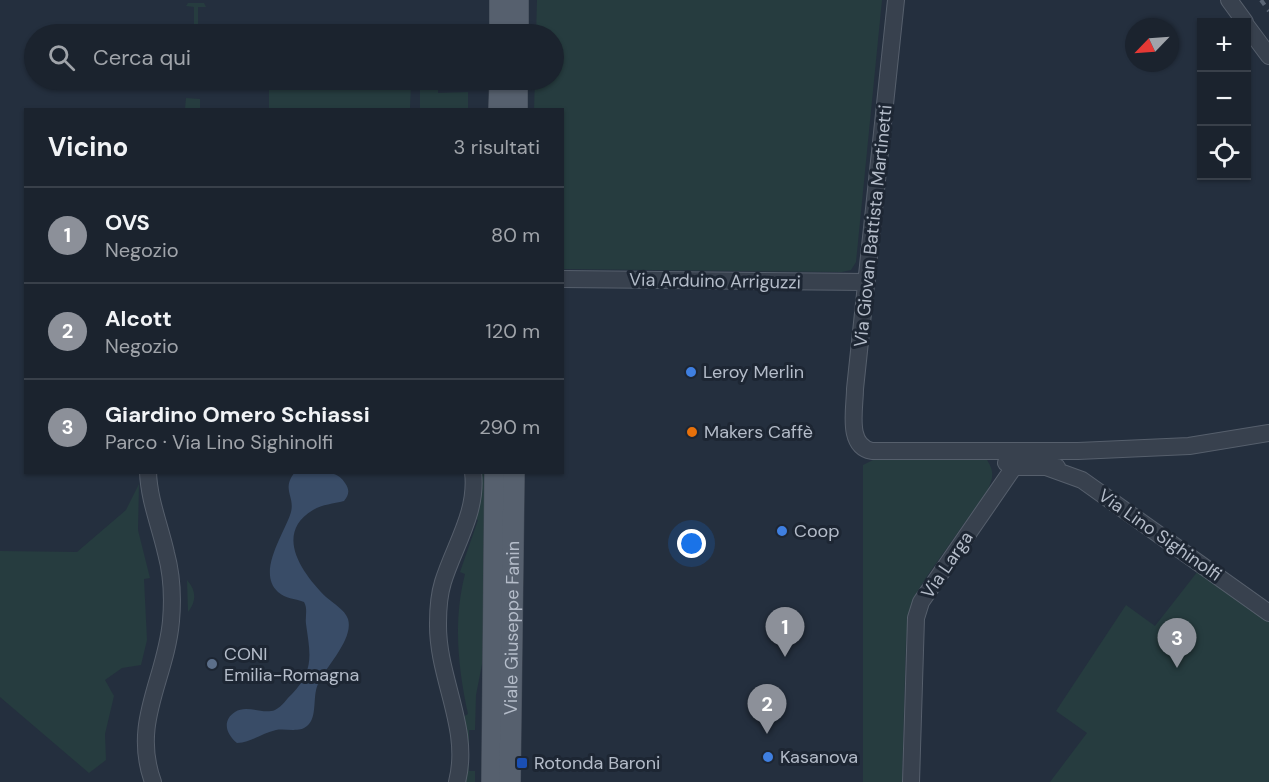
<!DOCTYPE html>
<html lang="it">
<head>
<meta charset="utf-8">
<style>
  body { margin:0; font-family:"DM Sans",sans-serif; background:#282f3a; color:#f1f3f6 }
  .controls { position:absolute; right:18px; top:18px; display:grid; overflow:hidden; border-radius:0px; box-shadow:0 2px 4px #0004 }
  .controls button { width:54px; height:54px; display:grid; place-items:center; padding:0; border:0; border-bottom:2px solid #39404a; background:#1b232e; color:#f1f3f6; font:30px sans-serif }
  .compass { position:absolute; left:1125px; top:18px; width:54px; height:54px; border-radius:50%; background:#1b232e; box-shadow:0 2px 4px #0004; rotate:245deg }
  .you { position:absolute; left:692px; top:544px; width:21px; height:21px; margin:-15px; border:4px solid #fff; border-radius:50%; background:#1a73e8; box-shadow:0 0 0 9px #1a73e833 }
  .badge { display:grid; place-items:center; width:39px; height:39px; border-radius:50%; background:#8c9099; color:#fff; font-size:20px; font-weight:700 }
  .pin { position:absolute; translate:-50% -50px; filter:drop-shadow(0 2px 3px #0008) }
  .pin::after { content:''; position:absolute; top:32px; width:21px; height:18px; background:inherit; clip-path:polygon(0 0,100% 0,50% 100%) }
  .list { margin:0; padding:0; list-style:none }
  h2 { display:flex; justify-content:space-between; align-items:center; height:78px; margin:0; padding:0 24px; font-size:26px }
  h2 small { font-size:20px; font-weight:400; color:#a0a4aa }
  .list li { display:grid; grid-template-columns:39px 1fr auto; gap:18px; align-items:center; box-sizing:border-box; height:96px; padding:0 24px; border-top:2px solid #39404a }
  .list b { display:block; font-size:22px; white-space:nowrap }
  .list p { margin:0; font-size:20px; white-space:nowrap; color:#a0a4aa }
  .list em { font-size:20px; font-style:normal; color:#a0a4aa }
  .icon { flex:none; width:33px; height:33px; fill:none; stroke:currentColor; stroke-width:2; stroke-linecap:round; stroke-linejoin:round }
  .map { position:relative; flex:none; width:1269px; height:782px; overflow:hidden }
  .search { position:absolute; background:#1b232e; box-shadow:0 2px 4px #0004; left:24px; top:24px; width:540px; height:66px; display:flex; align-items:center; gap:15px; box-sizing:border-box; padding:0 21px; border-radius:33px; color:#a0a4aa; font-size:22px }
  .panel { position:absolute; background:#1b232e; box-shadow:0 2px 4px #0004; left:24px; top:108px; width:540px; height:366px; border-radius:0px }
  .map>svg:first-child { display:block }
</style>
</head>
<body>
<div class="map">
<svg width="1269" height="782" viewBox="0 0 1269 782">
  <rect width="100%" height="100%" fill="#242f3e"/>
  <path fill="#263c3f" d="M537,0h345l-26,262 -5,8 -9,2 -279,-3 -1,-159 -28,-1 1,-29h19v-46h-18z
    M188,3h16l2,4h-8v27h-4v-27l-8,-1z
    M269,80h142l-1,29h-141z
    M420,80h18v13l30,-1v17h-48z
    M186,98l14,1v10h-15z
    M875,459l112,1c8,12 6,19 0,31l-60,85 -11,18 -7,17 -3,30 -4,141h-39v-317z
    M478,473h7l-1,181 -8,41 -1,35h-6v41h6v11h-12c6,-23 5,-42 0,-65l5,-3c-10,-46 -15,-93 -3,-140l-5,-2 18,-52 -6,-3z
    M139,484l-1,46 12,48 -6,1 3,61 -6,25 -19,3 -17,12 9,16 -9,38 1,26 -17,13 -89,-76v-146l77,1 49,-42z
    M1205,562l64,48v172h-219l37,-49 -31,-22 70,-106 29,21z
    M187,580c9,10 10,21 1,32z"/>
  <path fill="#394c67" d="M295,472c16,0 41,-5 50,11 5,7 4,12 -1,18 -11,3 -21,3 -31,9 -40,24 -10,64 13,87 7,6 19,13 22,22 6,20 -22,47 -30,65 -6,13 0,33 -11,42 -8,7 -22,2 -31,4 -14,3 -24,12 -39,13 -10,-8 -16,-22 -2,-31 12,-8 27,3 40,-2 8,-4 11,-11 17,-16 23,-24 18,-41 14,-70 -1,-8 2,-15 -2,-22 -10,-4 -18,-3 -26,-10 -22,-20 7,-59 13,-80 4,-16 -10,-23 4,-40z"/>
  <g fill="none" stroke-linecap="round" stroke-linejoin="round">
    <defs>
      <path id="minor" d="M896,0l-41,389c0,20 -9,57 17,62h206l111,-5 80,-13
        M1229,0l16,22
        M1246,25l23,31
        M562,279l305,3
        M1006,463l8,4h43
        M1046,467l36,13 187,133
        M148,472c1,28 12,54 18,81 6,22 7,45 5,68 -5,58 -40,101 -18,161
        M457,782c14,-54 -20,-104 -19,-159 0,-13 1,-28 5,-41 11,-36 35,-70 30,-110
        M911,782l5,-164 5,-16 93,-135"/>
      <g id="major">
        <path d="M500,34v-34"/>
        <path d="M518,34v-34"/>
        <path d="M499,110l1,-30"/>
        <path d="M517,110v-30"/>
        <path d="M492,782l3,-310"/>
        <path id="s1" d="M510,782l4,-310"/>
      </g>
    </defs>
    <use href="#minor" stroke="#565f6c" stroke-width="18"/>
    <use href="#major" stroke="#414a57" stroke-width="22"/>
    <use href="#minor" stroke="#38414e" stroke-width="16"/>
    <use href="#major" stroke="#56606e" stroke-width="21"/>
    <path stroke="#5a6575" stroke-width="4" stroke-dasharray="6 6" stroke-linecap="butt" d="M1261,0l8,11"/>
  </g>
  <g fill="#3f7fe0" stroke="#1d2633" stroke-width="2">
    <circle cx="691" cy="372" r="6"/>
    <circle cx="782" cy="531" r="6"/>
    <circle cx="768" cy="757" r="6"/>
  </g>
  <circle fill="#e8710a" stroke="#1d2633" stroke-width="2" cx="692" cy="432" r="6"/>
  <circle fill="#5c6f8a" stroke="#1d2633" stroke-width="2" cx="212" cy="664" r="6"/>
  <rect fill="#1a4fb4" stroke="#1d2633" stroke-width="2" x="516" y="757" width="12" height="12" rx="3"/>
  <g text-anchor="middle" stroke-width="6" stroke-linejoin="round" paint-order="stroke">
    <g font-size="18" fill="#b4bcc9" stroke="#1d2633">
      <text transform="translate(873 226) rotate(-84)" y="6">Via Giovan Battista Martinetti</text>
      <text transform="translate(715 281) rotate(1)" y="6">Via Arduino Arriguzzi</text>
      <text transform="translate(1160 535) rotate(35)" y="6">Via Lino Sighinolfi</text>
      <text transform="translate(947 565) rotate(-56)" y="6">Via Larga</text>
      <text dy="6" stroke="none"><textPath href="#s1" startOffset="154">Viale Giuseppe Fanin</textPath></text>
    </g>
    <g font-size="18" fill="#b4bcc9" stroke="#1d2633" text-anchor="start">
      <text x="703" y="378">Leroy Merlin</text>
      <text x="704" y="438">Makers Caffè</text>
      <text x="794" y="537">Coop</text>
      <text x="224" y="660">CONI<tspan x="224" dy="21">Emilia-Romagna</tspan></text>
      <text x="780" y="763">Kasanova</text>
      <text x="534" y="769">Rotonda Baroni</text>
    </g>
  </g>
</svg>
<div class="controls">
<button>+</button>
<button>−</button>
<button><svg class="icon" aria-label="locate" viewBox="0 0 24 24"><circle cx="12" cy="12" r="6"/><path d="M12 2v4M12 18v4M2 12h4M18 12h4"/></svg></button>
</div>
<svg class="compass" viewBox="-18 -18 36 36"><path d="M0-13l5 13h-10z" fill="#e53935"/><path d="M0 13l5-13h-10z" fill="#a0a4aa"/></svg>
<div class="you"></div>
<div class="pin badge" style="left:785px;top:657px">1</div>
<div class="pin badge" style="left:767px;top:734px">2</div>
<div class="pin badge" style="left:1177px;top:668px">3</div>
<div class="search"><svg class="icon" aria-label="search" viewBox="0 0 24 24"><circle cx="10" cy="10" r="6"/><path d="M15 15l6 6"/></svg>Cerca qui</div>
<section class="panel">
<h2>Vicino<small>3 risultati</small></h2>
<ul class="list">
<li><span class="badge">1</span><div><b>OVS</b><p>Negozio</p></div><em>80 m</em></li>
<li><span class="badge">2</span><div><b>Alcott</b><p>Negozio</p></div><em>120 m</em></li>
<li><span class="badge">3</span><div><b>Giardino Omero Schiassi</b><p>Parco · Via Lino Sighinolfi</p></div><em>290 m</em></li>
</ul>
</section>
</div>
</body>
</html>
